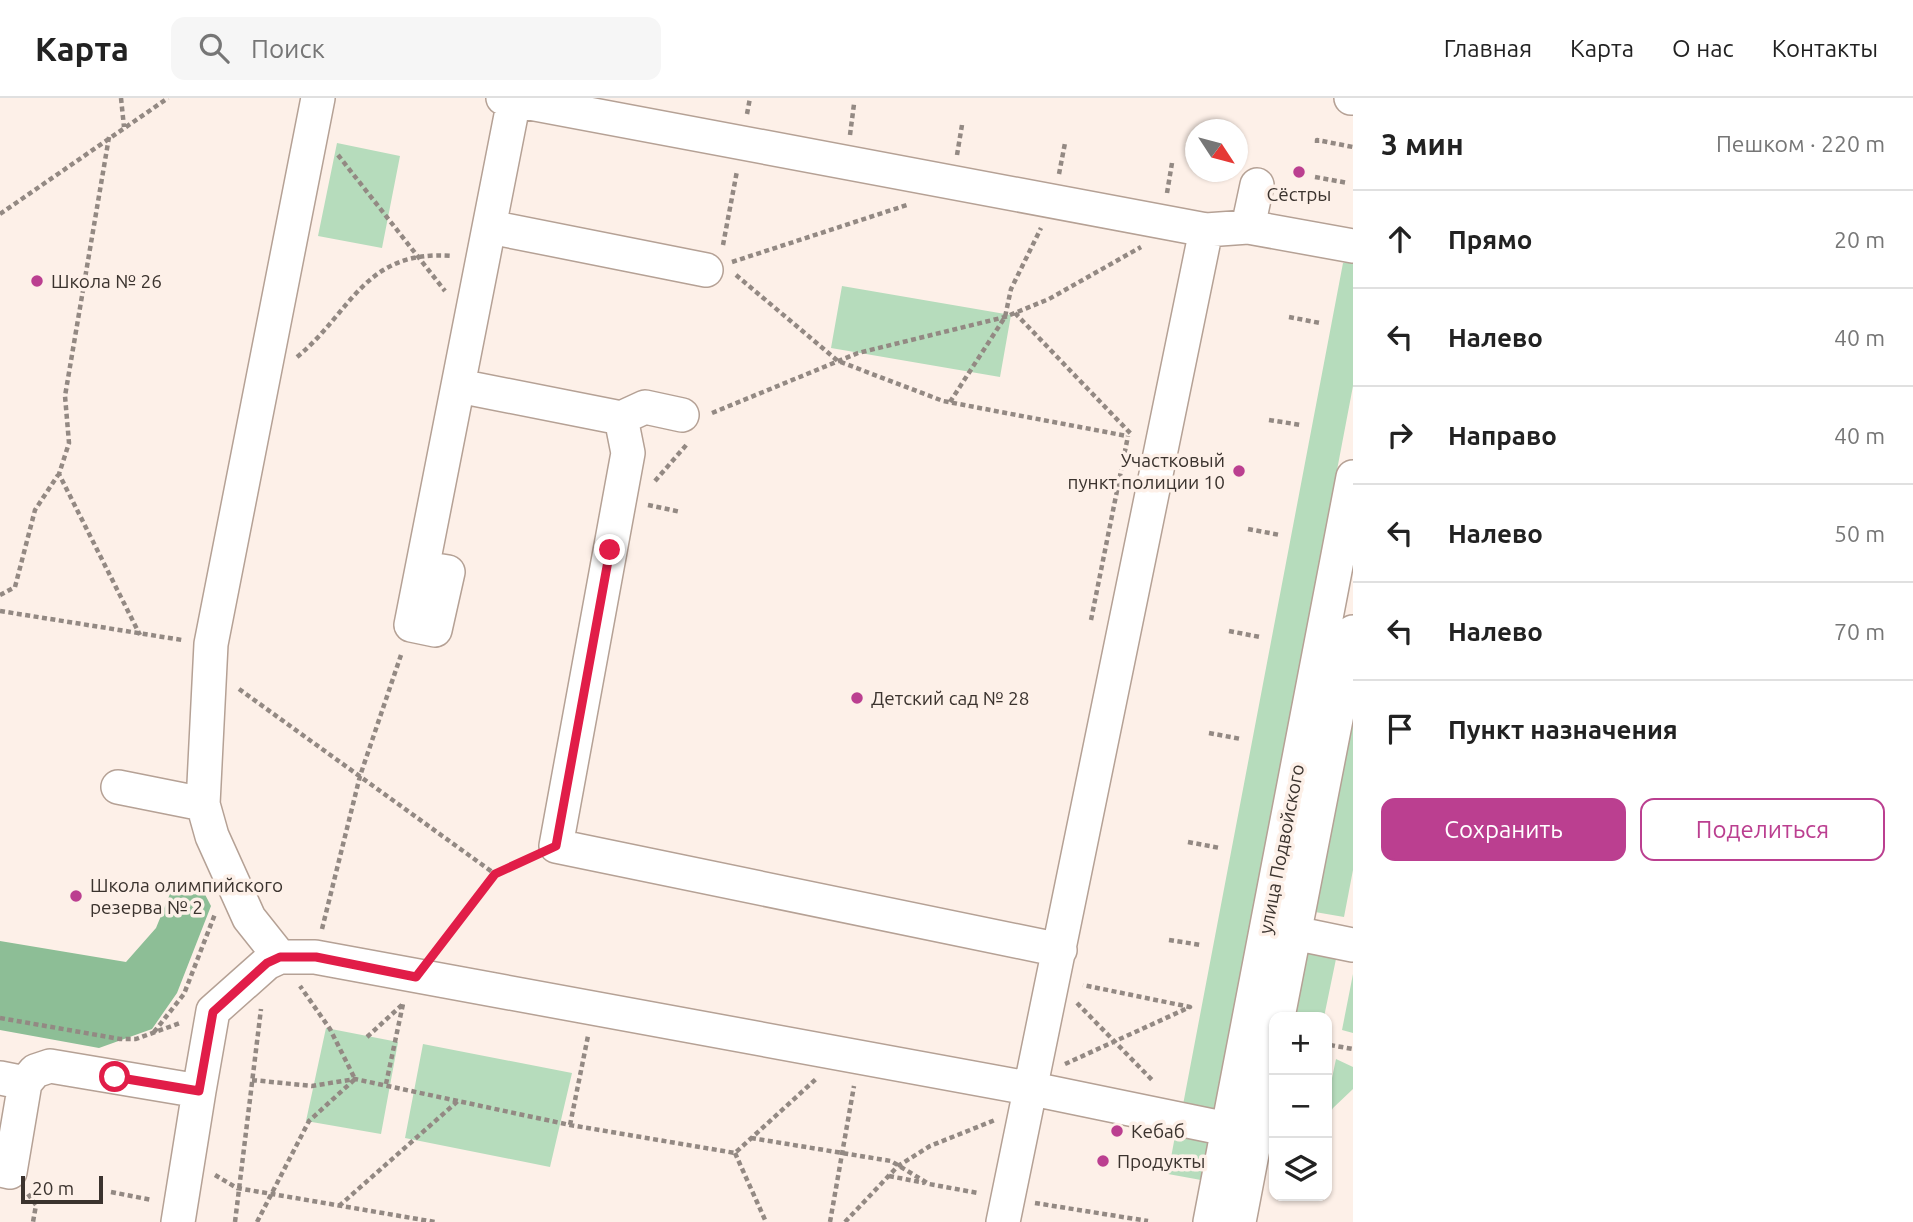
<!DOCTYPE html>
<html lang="ru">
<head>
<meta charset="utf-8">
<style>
  body { margin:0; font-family:Ubuntu,sans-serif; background:#f6f6f6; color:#222 }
  .controls { position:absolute; right:21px; bottom:21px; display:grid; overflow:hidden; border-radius:14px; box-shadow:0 2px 5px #0004 }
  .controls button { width:63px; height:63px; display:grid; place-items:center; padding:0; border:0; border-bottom:2px solid #e0e0e0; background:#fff; color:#222; font:35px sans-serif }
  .compass { position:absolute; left:1185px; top:21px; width:63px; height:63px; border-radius:50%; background:#fff; box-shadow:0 2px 5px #0004; rotate:126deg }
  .scale { position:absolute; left:21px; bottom:18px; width:82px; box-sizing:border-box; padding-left:7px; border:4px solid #3b332e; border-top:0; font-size:19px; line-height:24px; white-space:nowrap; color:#3b332e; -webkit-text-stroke:5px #fdf0e8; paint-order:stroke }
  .stop { position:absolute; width:21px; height:21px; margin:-16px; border:5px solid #e11d48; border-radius:50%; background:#fff }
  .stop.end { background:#e11d48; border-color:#fff; box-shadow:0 2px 7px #0008 }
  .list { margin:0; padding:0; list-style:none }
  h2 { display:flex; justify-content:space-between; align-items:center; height:91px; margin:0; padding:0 28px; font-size:30px }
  h2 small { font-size:23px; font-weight:400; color:#767676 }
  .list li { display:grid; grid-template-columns:46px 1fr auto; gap:21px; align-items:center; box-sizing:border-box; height:98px; padding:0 28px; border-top:2px solid #e0e0e0 }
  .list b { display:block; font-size:26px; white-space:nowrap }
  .list em { font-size:23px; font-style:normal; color:#767676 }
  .actions { display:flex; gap:14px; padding:21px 28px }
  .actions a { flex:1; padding:16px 0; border:2px solid #bb3f90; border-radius:14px; text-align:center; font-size:24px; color:#bb3f90 }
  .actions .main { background:#bb3f90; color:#fff }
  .icon { flex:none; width:38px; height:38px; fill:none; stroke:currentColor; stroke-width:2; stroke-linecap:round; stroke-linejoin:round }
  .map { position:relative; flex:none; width:1353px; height:1124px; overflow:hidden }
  header { display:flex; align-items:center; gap:42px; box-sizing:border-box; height:98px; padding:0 35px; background:#fff; border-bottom:2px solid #e0e0e0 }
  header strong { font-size:33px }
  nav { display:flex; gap:38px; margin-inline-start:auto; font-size:24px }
  .search { width:490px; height:63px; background:#f6f6f6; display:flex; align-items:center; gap:18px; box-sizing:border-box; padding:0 24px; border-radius:14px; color:#767676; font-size:26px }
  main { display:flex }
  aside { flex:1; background:#fff }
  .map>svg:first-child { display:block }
</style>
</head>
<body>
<header>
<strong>Карта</strong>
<div class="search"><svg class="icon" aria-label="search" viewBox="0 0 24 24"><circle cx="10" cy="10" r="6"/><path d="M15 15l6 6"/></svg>Поиск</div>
<nav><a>Главная</a><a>Карта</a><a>О нас</a><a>Контакты</a></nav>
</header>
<main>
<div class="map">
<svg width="1353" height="1124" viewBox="0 0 1353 1124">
  <rect width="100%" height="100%" fill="#fdf0e8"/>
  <path fill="#b6dcbc" d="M337,45l63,13 -18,92 -64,-12z
    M1353,163v125l-139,731 -32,-7 161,-847z
    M842,188l169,29 -11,62 -169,-29z
    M1353,616v156l-9,47 -29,-5z
    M1307,855l29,6 -12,58h-29z
    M1353,876v59l-11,-3z
    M326,930l72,14 -17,92 -75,-13z
    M423,946l149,29 -22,94 -145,-29z
    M1336,961l17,8v22l-20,19 -6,11v-17z
    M1175,1038l33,5 -7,39 -33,-6z"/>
  <path fill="#8dbe96" d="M198,783l13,25 -34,87 -25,36 -53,19 -99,-18v-89l126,21 30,-34 18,-44z"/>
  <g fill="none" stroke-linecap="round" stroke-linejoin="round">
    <defs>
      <path id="minor" d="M503,0l703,132 42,-3 105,19
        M1351,0h2
        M490,129l216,43
        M1248,129l9,-42
        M459,288l162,32 24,-11 37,8
        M621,320l7,35 -72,393 504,104
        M423,470l25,4 -13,58 -24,-5 103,-525
        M118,689l85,17
        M1294,835l59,12
        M280,859l-31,-39 -37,-82 -9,-32 8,-160 107,-546
        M1278,919l75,-385
        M0,980l25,5 10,-12 15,-5 149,25 14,-80 54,-48 13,-6h35l718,132 223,46
        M0,1072l10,2 15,-89
        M178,1124l21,-131
        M1003,1124l203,-992
        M1210,1124l143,-745
        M1239,1124l35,-183"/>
    </defs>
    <use href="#minor" stroke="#b5a195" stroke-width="36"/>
    <path stroke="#938983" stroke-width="4.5" stroke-dasharray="5 3.5" stroke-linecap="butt" d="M121,0l3,29
      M747,16l3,-16
      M850,37l4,-31
      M109,39l-44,259 4,47 -10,31 81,161
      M1317,45v-3l36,7
      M338,57l107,136
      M957,57l5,-30
      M1059,76l6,-31
      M1315,79l33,6
      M1167,95l5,-30
      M0,116l168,-116
      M723,147l14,-74
      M732,164l175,-57
      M736,177l102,86 105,40 184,35
      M1015,215l117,122
      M1289,219l31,6
      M297,259c55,-45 67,-108 155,-101
      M950,304l55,-85 6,-28 30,-61
      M712,315l146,-60 147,-36 44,-18 92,-52
      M1269,322l32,5
      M655,383l33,-38
      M648,407l33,7
      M1248,431l32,6
      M0,497l15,-8 20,-77 23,-35
      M0,513l182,29
      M1091,522l37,-184
      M1229,533l31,6
      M239,591l256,185 -58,76
      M1209,635l32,6
      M1188,744l32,6
      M495,776l34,-16
      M322,831l38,-153 42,-124
      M1169,842l32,5
      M1077,905l77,79
      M0,920l120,21h16l44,-16
      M154,934l30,-38 31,-80
      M367,939l36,-33
      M1330,947l23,4
      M1065,966l125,-57 -107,-22
      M252,982l60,6 43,-7 215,46 165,28 81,-74
      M386,986l17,-80
      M570,1027l18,-89
      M751,1040l140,23 38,23 49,9
      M735,1055l31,69
      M215,1077l22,13 198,34
      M889,1078l36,7
      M111,1094l41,8
      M28,1096l8,11 -3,17
      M1035,1105l113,18
      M339,1108l120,-106
      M235,1124l26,-213
      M257,1124l52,-101 46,-42 -25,-50 -30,-43
      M830,1124l24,-136
      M845,1124l53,-56 32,-20 65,-26"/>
    <use href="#minor" stroke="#fff" stroke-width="33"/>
  </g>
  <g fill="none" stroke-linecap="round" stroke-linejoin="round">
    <path stroke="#e11d48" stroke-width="9" d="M115,979l84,14 14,-79 54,-49 13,-6h36l100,20 79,-103 61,-28 54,-296"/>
  </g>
  <g fill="#bb3f90" stroke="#fdf0e8" stroke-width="2.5">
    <circle cx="1299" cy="74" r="7"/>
    <circle cx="37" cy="183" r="7"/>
    <circle cx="1239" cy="373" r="7"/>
    <circle cx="857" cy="600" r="7"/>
    <circle cx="76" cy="798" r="7"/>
    <circle cx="1117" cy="1033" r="7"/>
    <circle cx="1103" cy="1063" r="7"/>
  </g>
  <g text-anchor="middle" stroke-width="7" stroke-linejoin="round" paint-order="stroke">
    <g font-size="19" fill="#3b332e" stroke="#fdf0e8" text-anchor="start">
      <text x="1299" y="103" text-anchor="middle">Сёстры</text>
      <text x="51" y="190">Школа № 26</text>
      <text x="1225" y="369" text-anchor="end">Участковый<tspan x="1225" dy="22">пункт полиции 10</tspan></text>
      <text x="871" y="607">Детский сад № 28</text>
      <text x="90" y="794">Школа олимпийского<tspan x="90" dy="22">резерва № 2</tspan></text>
      <text x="1131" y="1040">Кебаб</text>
      <text x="1117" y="1070">Продукты</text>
    </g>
    <g font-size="19" fill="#3b332e" stroke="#fdf0e8">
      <text transform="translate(1281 751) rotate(-79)" y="7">улица Подвойского</text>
    </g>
  </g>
</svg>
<div class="controls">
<button>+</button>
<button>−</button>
<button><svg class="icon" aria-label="layers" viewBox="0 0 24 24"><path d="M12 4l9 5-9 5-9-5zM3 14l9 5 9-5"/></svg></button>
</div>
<svg class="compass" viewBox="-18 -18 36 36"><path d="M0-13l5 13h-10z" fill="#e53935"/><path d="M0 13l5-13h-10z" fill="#767676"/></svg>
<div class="scale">20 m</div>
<div class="stop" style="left:115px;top:979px"></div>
<div class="stop end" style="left:610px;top:452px"></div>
</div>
<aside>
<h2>3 мин<small>Пешком · 220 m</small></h2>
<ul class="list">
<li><svg class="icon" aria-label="ahead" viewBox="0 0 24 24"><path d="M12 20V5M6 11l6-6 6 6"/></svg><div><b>Прямо</b></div><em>20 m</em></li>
<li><svg class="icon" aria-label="left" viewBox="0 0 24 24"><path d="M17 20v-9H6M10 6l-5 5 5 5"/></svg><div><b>Налево</b></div><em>40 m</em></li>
<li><svg class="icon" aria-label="right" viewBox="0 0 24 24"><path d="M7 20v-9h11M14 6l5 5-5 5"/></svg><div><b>Направо</b></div><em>40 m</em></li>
<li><svg class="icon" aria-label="left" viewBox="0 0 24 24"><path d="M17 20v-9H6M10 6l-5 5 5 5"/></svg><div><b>Налево</b></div><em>50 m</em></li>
<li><svg class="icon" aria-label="left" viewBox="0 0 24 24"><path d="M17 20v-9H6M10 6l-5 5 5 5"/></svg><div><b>Налево</b></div><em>70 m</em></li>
<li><svg class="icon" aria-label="arrive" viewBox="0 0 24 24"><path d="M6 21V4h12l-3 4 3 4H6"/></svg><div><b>Пункт назначения</b></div></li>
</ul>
<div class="actions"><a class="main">Сохранить</a><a>Поделиться</a></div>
</aside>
</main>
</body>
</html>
